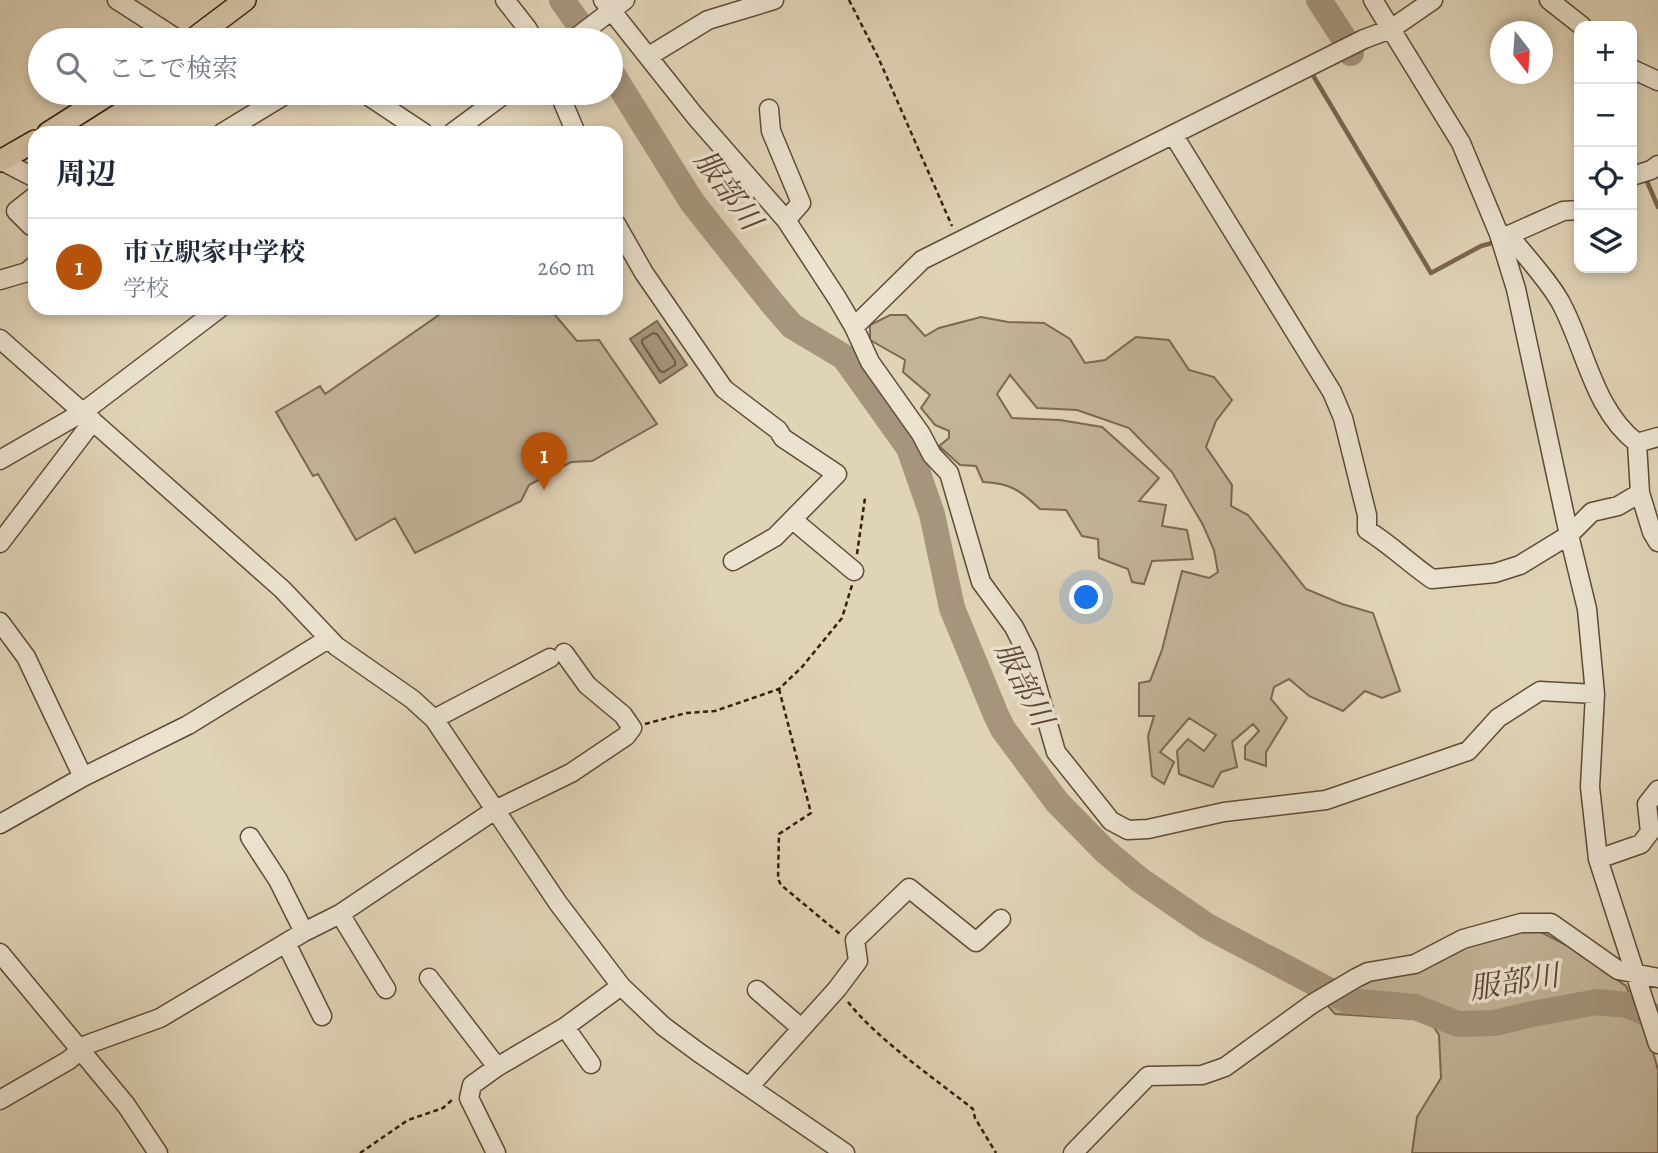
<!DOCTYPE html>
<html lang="ja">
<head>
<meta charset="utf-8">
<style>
  body { margin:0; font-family:Alegreya,"Noto Serif JP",serif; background:#f6f6f7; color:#1f2937 }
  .controls { position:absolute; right:21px; top:21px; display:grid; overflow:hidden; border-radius:14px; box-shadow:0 4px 10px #0003 }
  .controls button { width:63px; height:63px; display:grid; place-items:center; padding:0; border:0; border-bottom:2px solid #e0e1e3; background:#fff; color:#1f2937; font:35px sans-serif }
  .compass { position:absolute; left:1490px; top:21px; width:63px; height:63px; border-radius:50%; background:#fff; box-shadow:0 4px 10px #0003; rotate:163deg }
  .you { position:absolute; left:1087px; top:598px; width:24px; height:24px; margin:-18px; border:5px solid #fff; border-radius:50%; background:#1a73e8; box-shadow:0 0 0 10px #1a73e833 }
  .badge { display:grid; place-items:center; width:46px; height:46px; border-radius:50%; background:#b45309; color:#fff; font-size:23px; font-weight:700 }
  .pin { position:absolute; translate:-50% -58px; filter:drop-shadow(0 2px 4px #0008) }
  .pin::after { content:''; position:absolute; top:37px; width:24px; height:21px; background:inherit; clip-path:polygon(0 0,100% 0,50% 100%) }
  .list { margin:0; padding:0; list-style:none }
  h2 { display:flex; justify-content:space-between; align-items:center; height:91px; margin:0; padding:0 28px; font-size:30px }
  h2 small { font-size:23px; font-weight:400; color:#747a83 }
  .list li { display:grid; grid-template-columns:46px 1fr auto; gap:21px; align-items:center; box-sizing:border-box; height:98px; padding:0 28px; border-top:2px solid #e0e1e3 }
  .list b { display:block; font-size:26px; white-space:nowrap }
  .list p { margin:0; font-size:23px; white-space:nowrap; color:#747a83 }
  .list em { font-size:23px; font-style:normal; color:#747a83 }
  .icon { flex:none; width:38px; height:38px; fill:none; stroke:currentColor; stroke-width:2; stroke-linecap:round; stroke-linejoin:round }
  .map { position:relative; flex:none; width:1658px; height:1153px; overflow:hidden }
  .search { position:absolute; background:#fff; box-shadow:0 4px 10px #0003; left:28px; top:28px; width:595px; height:77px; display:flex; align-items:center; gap:18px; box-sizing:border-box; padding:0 24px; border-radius:38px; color:#747a83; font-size:26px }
  .panel { position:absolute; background:#fff; box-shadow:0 4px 10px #0003; left:28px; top:126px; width:595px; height:189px; border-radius:21px }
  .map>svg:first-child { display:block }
</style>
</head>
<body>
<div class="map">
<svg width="1658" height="1153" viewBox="0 0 1658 1153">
  <rect width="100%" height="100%" fill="#e0d4b7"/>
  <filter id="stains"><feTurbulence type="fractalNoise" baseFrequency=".00286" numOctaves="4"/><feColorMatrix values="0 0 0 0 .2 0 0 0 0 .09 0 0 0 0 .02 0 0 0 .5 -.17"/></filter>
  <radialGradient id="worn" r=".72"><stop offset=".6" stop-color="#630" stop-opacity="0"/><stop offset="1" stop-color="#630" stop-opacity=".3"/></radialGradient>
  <path fill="#c3b59a" stroke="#7c6853" stroke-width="2" d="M449,308h100l28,33 22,-1 58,84 -65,37 -21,1 -42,23 -8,16 -106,52 -20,-35 -39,22 -38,-66 -5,2 -37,-64 44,-26 5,8z
    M890,315h16l19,21 14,-8 42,-11 27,5 36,1 26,16 15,24 20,-3 31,-23 33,3 20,30 25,7 18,23 -16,21 -10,26 26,38 -1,21 17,9 58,74 36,15 31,9 27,78 -18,7 -17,-7 -22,20 -34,-15 -20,-17 -15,8 -3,12 16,19 -21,34v14l-21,-7v-13l14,-15 -6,-7 -21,18 5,25 -16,5 -8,15 -34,-13 -2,-23 11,-12 16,12 12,-16 -27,-17 -29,34 14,10 -10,22 -12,-8 -4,-40 6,-20h-15v-33l11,-2 12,-31 20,-79 27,7 9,-6 -4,-22 -11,-25 -31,-53 -43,-44 -52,-18 -40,-2 -27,-33 -13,19 15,24 48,2 42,7 57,51 -20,23 27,4 -4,21 25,4 6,29 -41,2 -8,23 -12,-2 -4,-13 -29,-11 -1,-19 -16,-3 -16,-26 -26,-1c-20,-19 -30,-26 -57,-27l-7,-16 -16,-1 -21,-19 10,-8v-7l-14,-6 -14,-17 9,-13 -27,-23 2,-12 -35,-20v-15z
    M1510,930l29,1 31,16 56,39 21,44 11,40v83h-246l5,-36 24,-39 -2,-43 -10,-15 -94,-6 -8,-9 33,-22 42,-9 39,-13 16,-15z"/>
  <path fill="#a6957d" stroke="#796550" stroke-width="2" d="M657,321l30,44 -27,18 -30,-44z"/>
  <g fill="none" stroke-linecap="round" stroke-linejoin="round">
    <path stroke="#6e5844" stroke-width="2" d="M653,333l4,1 18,27v4l-11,7 -4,-1 -18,-28v-3z"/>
    <path stroke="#796550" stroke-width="4.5" d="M1311,72l120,201 50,-27 15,-4
      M1643,179h3l12,28
      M844,357l16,-8"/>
    <path stroke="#a6957d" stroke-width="26" d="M562,0l28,40
      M1319,0l26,40 6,13
      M611,72l81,130 80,101 20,23 52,31 65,91 23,66 20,94 44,107 7,14 54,73 48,49 35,29 67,46 142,75 66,6 43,17 37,-1 37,-9 65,-12 30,3 31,13"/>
    <defs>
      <path id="minor" d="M117,0l62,40
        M505,0l22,28 7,12
        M603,0l92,116 91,104 51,78 17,29 16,35 51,72 11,21 17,18 32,109 33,45 14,28 28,97 55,69 17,9 20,-1 76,-17 102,-12 142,-49 30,-33 42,-27 55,3
        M1373,0l88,143 38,91 17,55 53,246 18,74 8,85 -5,93 8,72 60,185
        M1549,0l33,26
        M573,40l52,-40
        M649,56l59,-36 66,-20
        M1632,69l26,12
        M364,93l60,40
        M559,93l17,40
        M769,109l2,22 30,72 -15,17
        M222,133l66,-40
        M452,133l54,-40
        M1174,136l158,256 11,26 24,97v15c24,15 42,33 65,49l63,-6 25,-8 49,-30 23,-23 26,-6 22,-13 -3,-50c-43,-33 -51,-92 -75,-138 -11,-22 -37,-49 -53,-70l-10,-1
        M0,160l35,18
        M1632,176l19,-6 7,-5
        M616,224l28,49 80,116 54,41 5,8 54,36 -62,63 -42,24
        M31,226l-15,-15 19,-15
        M1509,235l54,-24 16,-1
        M0,280l27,-8 8,-7
        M854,327l68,-67 442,-221 27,-10 42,-29
        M0,339l282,250 54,57 76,53 22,20 124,184 63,83 42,40 35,26 147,101
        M1637,443l21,-6
        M0,460l83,-48 137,-104
        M1640,493l12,39 6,10
        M793,520l61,51
        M0,543l93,-122
        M0,622l26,35 57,120
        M434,719l116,-61
        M0,824l83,-47 105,-52 140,-86
        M250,837l28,43 26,52
        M1598,859l43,-15 9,-12 -3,-28 11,-14
        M340,914l46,75
        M286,943l36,73
        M0,953l126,152 32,48
        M429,978l68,89
        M757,990l44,38
        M565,1027l26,37
        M749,1087l88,-98 21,-28 -3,-21 54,-52 67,54 25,-23
        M0,1100l69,-40 17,-15 74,-27 144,-86 36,-18 155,-104 76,-37 55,-37 6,-8 -9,-13 -36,-30 -23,-32
        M496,1153l-27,-55 3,-13 25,-18 68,-40 56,-41
        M1073,1153l75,-77 54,-1 23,-8 87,-63 44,-26 12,-6 47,-8 48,-25 58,-16h30l67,47 40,8"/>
      <path id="major" d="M192,40l53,-40
        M48,133l63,-40
        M0,161l35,-20"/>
    </defs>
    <use href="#minor" stroke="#604a37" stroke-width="21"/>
    <use href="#major" stroke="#351c0c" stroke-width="24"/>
    <path stroke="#351c0c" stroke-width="2.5" stroke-dasharray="5 3.5" stroke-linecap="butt" d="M849,0l29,57 74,169
      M857,554l8,-56
      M779,689l32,124 -32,21 -1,45 3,6 59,49
      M645,724l41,-11 29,-2 64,-22 23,-22 40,-49 10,-33
      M848,1002c30,38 86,76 125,107l2,9 21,35
      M360,1153l48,-33 35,-12 10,-9"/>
    <use href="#minor" stroke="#ebe3d0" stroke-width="18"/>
    <use href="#major" stroke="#e0d4b7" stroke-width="21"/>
  </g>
  <g text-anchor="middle" stroke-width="7" stroke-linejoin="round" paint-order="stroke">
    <g font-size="30" font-style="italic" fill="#5d4634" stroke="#ebe3d0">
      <text transform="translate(728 190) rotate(54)" y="10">服部川</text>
      <text transform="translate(1024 684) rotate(63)" y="10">服部川</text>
      <text transform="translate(1514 982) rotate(-9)" y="10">服部川</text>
    </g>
  </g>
  <rect width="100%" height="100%" filter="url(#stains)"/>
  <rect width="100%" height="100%" fill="url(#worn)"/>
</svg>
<div class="controls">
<button>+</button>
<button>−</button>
<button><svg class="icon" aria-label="locate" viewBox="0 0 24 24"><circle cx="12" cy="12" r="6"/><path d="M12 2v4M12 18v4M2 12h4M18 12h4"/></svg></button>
<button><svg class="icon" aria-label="layers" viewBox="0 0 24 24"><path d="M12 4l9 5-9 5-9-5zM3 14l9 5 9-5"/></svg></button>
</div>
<svg class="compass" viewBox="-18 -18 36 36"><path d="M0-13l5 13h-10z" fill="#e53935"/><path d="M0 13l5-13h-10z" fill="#747a83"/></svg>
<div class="you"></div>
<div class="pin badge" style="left:544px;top:490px">1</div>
<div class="search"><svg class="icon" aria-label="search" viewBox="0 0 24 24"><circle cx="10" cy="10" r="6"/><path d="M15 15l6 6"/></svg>ここで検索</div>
<section class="panel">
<h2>周辺<small></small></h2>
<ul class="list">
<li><span class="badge">1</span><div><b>市立駅家中学校</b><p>学校</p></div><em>260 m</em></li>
</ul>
</section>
</div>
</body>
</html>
